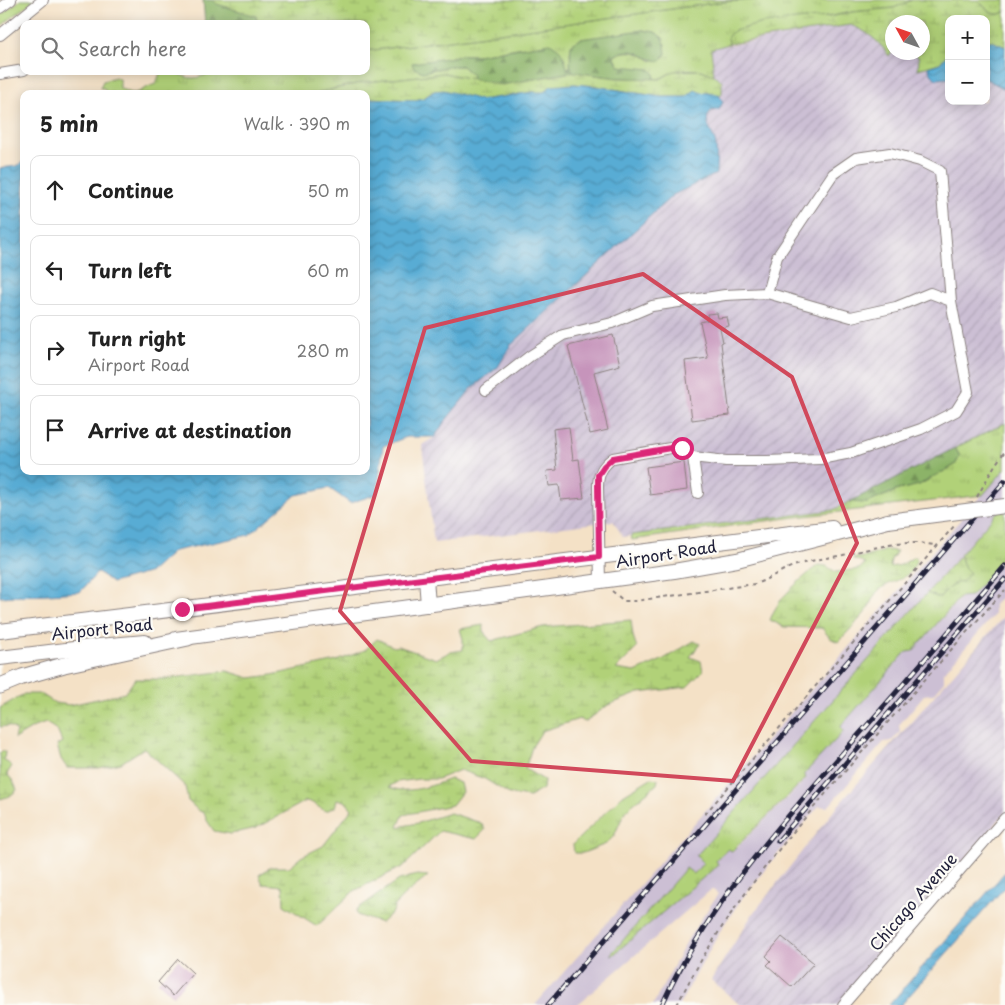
<!DOCTYPE html>
<html lang="en">
<head>
<meta charset="utf-8">
<style>
  body { margin:0; font-family:"Playpen Sans",sans-serif; background:#f2f2f2; color:#222 }
  .controls { position:absolute; right:15px; top:15px; display:grid; overflow:hidden; border-radius:10px; box-shadow:0 2px 12px #0003 }
  .controls button { width:45px; height:45px; display:grid; place-items:center; padding:0; border:0; border-bottom:1px solid #e0e0e0; background:#fff; color:#222; font:25px sans-serif }
  .compass { position:absolute; left:885px; top:15px; width:45px; height:45px; border-radius:50%; background:#fff; box-shadow:0 2px 12px #0003; rotate:310deg }
  .stop { position:absolute; width:15px; height:15px; margin:-11px; border:4px solid #db2777; border-radius:50%; background:#fff }
  .stop.end { background:#db2777; border-color:#fff; box-shadow:0 1px 5px #0008 }
  .list { margin:0; padding:0; list-style:none }
  h2 { display:flex; justify-content:space-between; align-items:center; height:65px; margin:0; padding:0 20px; font-size:21px }
  h2 small { font-size:16px; font-weight:400; color:#767676 }
  .list li { display:grid; grid-template-columns:32px 1fr auto; gap:15px; align-items:center; box-sizing:border-box; height:70px; margin:0 10px 10px; padding:0 10px; border:1px solid #e0e0e0; border-radius:10px }
  .list b { display:block; font-size:19px; white-space:nowrap }
  .list p { margin:0; font-size:16px; white-space:nowrap; color:#767676 }
  .list em { font-size:16px; font-style:normal; color:#767676 }
  .icon { flex:none; width:28px; height:28px; fill:none; stroke:currentColor; stroke-width:2; stroke-linecap:round; stroke-linejoin:round }
  .map { position:relative; flex:none; width:1005px; height:1005px; overflow:hidden }
  .search { position:absolute; background:#fff; box-shadow:0 2px 12px #0003; left:20px; top:20px; width:350px; height:55px; display:flex; align-items:center; gap:12px; box-sizing:border-box; padding:0 18px; border-radius:10px; color:#767676; font-size:19px }
  .panel { position:absolute; background:#fff; box-shadow:0 2px 12px #0003; left:20px; top:90px; width:350px; height:385px; border-radius:10px }
  .map>svg:first-child { display:block }
</style>
</head>
<body>
<div class="map">
<svg width="1005" height="1005" viewBox="0 0 1005 1005">
  <defs>
    <pattern id="industrial-furrows" width="10" height="10" patternUnits="userSpaceOnUse" patternTransform="scale(1.25)"><rect width="10" height="10" fill="#ccbfd4"/><path d="M-1 1l2-2M0 10L10 0M9 11l2-2" fill="none" stroke="#afa4b7"/></pattern>
    <pattern id="grass-tufts" width="24" height="20" patternUnits="userSpaceOnUse" patternTransform="scale(1.25)"><rect width="24" height="20" fill="#b1d178"/><path d="M3 7l-1-3M5 7V3M7 7l1-3M15 17l-1-3M17 17v-4M19 17l1-3" fill="none" stroke="#98b369"/></pattern>
    <pattern id="forest-firs" width="22" height="20" patternUnits="userSpaceOnUse" patternTransform="scale(1.25)"><rect width="22" height="20" fill="#8cb368"/><path d="M5 1l3.5 6h-7zM16 11l3.5 6h-7z" fill="#729157"/></pattern>
    <pattern id="wetland-marsh" width="20" height="14" patternUnits="userSpaceOnUse" patternTransform="scale(1.25)"><rect width="20" height="14" fill="#b1d178"/><path d="M1 5h8M5 5V1M11 12h8M15 12V8" fill="none" stroke="#98b369"/></pattern>
    <pattern id="water-waves" width="16" height="10" patternUnits="userSpaceOnUse" patternTransform="scale(1.25)"><rect width="16" height="10" fill="#58acd4"/><path d="M0 5q4-4 8 0t8 0" fill="none" stroke="#488cad"/></pattern>
  </defs>
  <rect width="100%" height="100%" fill="#fdfcf7"/>
  <filter id="ink" filterUnits="userSpaceOnUse"><feTurbulence type="fractalNoise" baseFrequency=".02" numOctaves="2"/><feDisplacementMap in="SourceGraphic" scale="10" xChannelSelector="R" yChannelSelector="G"/><feConvolveMatrix kernelMatrix="1 2 1 2 8 2 1 2 1" color-interpolation-filters="sRGB"/></filter>
  <filter id="wash" filterUnits="userSpaceOnUse"><feTurbulence type="fractalNoise" baseFrequency=".0096" numOctaves="4" result="noise"/><feDisplacementMap in="SourceGraphic" scale="20" xChannelSelector="R" yChannelSelector="G"/><feGaussianBlur stdDeviation="1.12" result="paint"/><feColorMatrix in="noise" values="0 0 0 0 0 0 0 0 0 0 0 0 0 0 0 0 0 1.4 0 .05"/><feComposite in="paint" operator="in"/></filter>
  <g filter="url(#wash)">
    <rect width="100%" height="100%" fill="#f4e1c6"/>
    <path fill="url(#industrial-furrows)" d="M850,25l9,3 13,9 10,9 7,10 3,-4 23,1 4,5 -1,11 10,-2 4,8 10,4 7,-1v23h37v-22l19,10v334l-171,87 -211,27 -10,-16 -179,22 -12,-98 13,-8 8,-13 28,-35 27,-22 12,-21 163,-151 42,-21 -5,-44 -3,-10 1,-5 15,-13 -3,-6 2,-3v-12l-8,-6 -3,-27z
      M1005,615v198l-167,192h-98l-29,-25 41,-65 84,-107z"/>
    <path fill="#ccbfd4" d="M1005,469v34l-308,353 7,7 -11,11 -7,-6 -74,85 1,1 105,-89 -2,-5 12,-11 5,2 53,-52 20,-20 -2,-5 38,-42 -2,-6 66,-74 7,-1 48,-54 10,-1 34,-40v36l-11,13v10l-50,57v9l-11,13 -9,1 -25,30 1,7 -8,9 -8,1 -56,65 -9,-1 -43,50 -33,41 -20,29 -44,79h-26l35,-66 30,-45 -6,-5 -135,116h-42z"/>
    <path fill="url(#grass-tufts)" stroke="#6a7a5a" d="M20,0h14l-34,27v-11z
      M754,0h158l-18,8 -42,4 -124,24 1,8 -18,5 3,26c-12,-5 -28,-8 -41,-3 -7,2 -10,7 -18,7l-1,-6 -36,-7 -4,-10c14,-8 25,-4 38,5l12,-22 -9,-7 -12,-2 -63,10 -10,12 1,16h-4l-44,-21 -45,8h-17l-22,5 3,8 7,-2h13l10,9 -2,4 -26,-6 -84,10 -39,9 -3,2h-215l3,-3 -2,-3h-4l3,-7 12,-4 5,3v8c19,11 18,1 36,-4l4,-11c15,-5 21,5 33,5 4,0 9,-2 13,-3l3,-4h157v-20l84,-11 272,-38z
      M978,0h27v12c-12,7 -19,-4 -27,-12z
      M1005,423v46l-22,26 -203,24 -148,21 -1,-5 202,-25 16,-8 18,1 31,-13 21,-5 36,-20 5,-9 -5,-8z
      M1005,503v53l-34,40 -11,1 -47,54 -7,1 -65,74 2,6 -39,42 2,4 -74,73 -4,-2 -12,11 2,5 -105,90 -2,-1 75,-86 8,6 9,-11 -7,-7 231,-263 13,5 6,-8 24,-17 -6,-6 -4,-12z
      M651,778l7,1 -1,5 -32,27 -11,25 -8,8 -23,9h-9l-1,-9 50,-49z"/>
    <path fill="url(#forest-firs)" stroke="#576a52" d="M203,0h10l4,4 39,12 2,8h-53z
      M643,30l12,2 9,7 2,14 -5,8c-20,-1 -25,-18 -47,-5l5,10 31,3 4,4 1,6 -38,-1 -45,-6 -70,13 -32,-6 2,-4 -10,-9h-13l-26,6 -9,-4 -2,-5 42,-6 7,-2h17l72,-12c12,7 14,11 17,25h3l1,-24 9,-5z
      M955,448l5,8 -5,9 -36,20 -21,5 -31,13 -18,-1z"/>
    <path fill="url(#wetland-marsh)" stroke="#6a7a5a" d="M213,0h541l-32,2 -272,38 -84,11v-27h-108l-2,-8 -39,-12z
      M912,0h66c8,8 15,19 27,12v35l-13,-6h-6v-22h-37v34l-9,10 -22,6 1,-11 -4,-5 7,-1v-30h-30v30l-3,4c-9,-14 -23,-26 -39,-31l-121,19 -1,-8 6,-5 29,-8 66,-6 23,-5 42,-4z
      M701,70l13,5 8,6v12l-2,3 -8,-4 -26,5h-25l-66,-11 -21,-2 -30,9 -11,-1 -52,8 -47,-9 -10,7 -9,2 -49,-2v-4h-48l3,-2 39,-9 84,-10 58,12 71,-13 44,6 43,1 14,-8z
      M887,550l10,1 -6,9 -1,7 11,-2 13,-8 3,3c-8,22 -23,18 -38,30 -7,6 -9,17 -14,23 -9,10 -18,20 -27,29l-8,-4 -8,-10 -38,-1 -14,-7c9,-25 29,-38 48,-55l8,1 10,6 23,-3 6,-5 -4,-3 -7,-1 -1,-2 12,-1z
      M960,555l4,12 6,6 -8,9c-9,0 -17,9 -22,16l-13,-5z
      M631,620l2,16 4,12 -21,21 19,3 27,-12 32,-19 6,3 -10,13 11,4 2,10 -16,16 -48,6 -31,12 -23,17 -6,-3 -37,12 -10,16 -7,22 19,11 -1,9 -14,8 -20,-3 -24,-15 -25,-9 -22,9h-19l-22,3 -8,5c18,8 43,-1 61,-8l10,4 2,9 -10,13 -49,10 -5,12 20,-4 32,-10 31,10 4,7 -9,9 -36,-8 -36,35 -50,25 -37,35 -33,-21 -1,-19 -20,-2 -4,-9 12,-8h18l12,-10 22,-11 29,-37 -7,-8 -8,-2 -2,8 -9,4c-8,-3 -12,-9 -20,-10l-50,27 -25,6 -17,-3 -8,-12 -1,-5 -7,-4 -10,-9 -3,-15 -41,-38 -23,15 -22,5h-32l-6,-9 -4,-14 5,-3 -5,-12 -11,-7 -12,4 -20,12 2,-9 -7,-4 -9,1v-19l24,-14h17l14,9 15,2 55,-12 10,-14h29l63,-8 23,7 22,-3 65,-14 28,-11 12,-11 17,8 4,-1 38,13 14,-7 13,-2v-11l-3,-10 23,-4 2,9 6,7 52,-14z
      M3,750l2,2 -1,8 8,6 -5,8 6,7 4,9 -7,6 -10,3v-46z
      M417,875l11,1c-10,10 -33,22 -35,36l-12,11 -24,-8 -1,-5 43,-30z"/>
    <path fill="url(#water-waves)" stroke="#3d6788" d="M986,41h6l13,6v42l-19,-10z
      M949,53v25l-13,1 -4,-4 -4,-8 12,-4z
      M574,84l21,2 66,11h25l9,-7c9,5 15,1 24,5l4,7 -4,8 -8,1c-10,11 4,23 5,35 1,9 0,19 0,28l-43,21 -163,151 -12,21 -27,22 -28,35 -8,13h-28l-24,9 -6,48 -27,9 -21,-15 -33,7 -47,40 -75,16 -23,21 -39,11 -14,-11 -18,20 -80,5v-429l17,-2 7,-5v310h342v-373l49,2 9,-2 10,-7 10,-1 37,10 52,-8h11l7,-6z
      M1005,872v15l-104,118h-12z"/>
    <g id="blocks">
      <path fill="#c694bb" d="M717,313l1,5 9,-1 2,9 -9,2 3,14 -2,1 9,72 -38,5 -7,-59 23,-3 -8,-36 8,-2 -1,-6z
        M613,335l7,30 -26,7 14,58 -18,4 -22,-88z
        M569,427l4,33 6,-1 5,39 -23,2 -2,-15 -10,1 -2,-15 10,-1 -4,-41z
        M684,462l3,28 -37,5 -4,-28z
        M782,937l32,26 -22,24 -25,-22 4,-4 -5,-5z
        M178,959l15,14 -20,23 -15,-14z"/>
    </g>
  </g>
  <g filter="url(#ink)">
    <use href="#blocks" fill-opacity="0" stroke="#8b8280" stroke-width="1"/>
    <g fill="none" stroke-linecap="round" stroke-linejoin="round">
      <defs>
        <path id="minor" d="M0,8l11,-8
          M0,35l43,-35
          M0,74l24,-4
          M767,293l10,-36 56,-83 23,-16 34,-5 30,8 20,10 11,130
          M486,390l44,-34 33,-21 49,-12 40,-17 73,-11 42,-2 84,24 45,-10 34,-14 21,8 17,91 -12,19 -35,18 -70,24 -31,6 -53,2h-41l-33,-4
          M600,582l-2,-95c0,-13 4,-21 15,-29l63,-11 6,1 11,9 5,36
          M843,1005l162,-187"/>
        <path id="major" d="M426,578l2,27
          M0,631l832,-103
          M176,639l498,-68 63,-11 151,-39
          M0,658l99,-12 46,-4"/>
        <path id="highway" d="M0,686l22,-9 42,-12 124,-27"/>
      </defs>
      <use href="#minor" stroke="#8b8280" stroke-width="12"/>
      <use href="#major" stroke="#8b8280" stroke-width="16"/>
      <use href="#highway" stroke="#8b8280" stroke-width="17"/>
      <path stroke="#8b8280" stroke-width="2" stroke-dasharray="4 4" stroke-linecap="butt" d="M977,497l18,-32 10,-14
        M612,591l12,10h11l120,-17c15,-5 27,-15 42,-19 15,-5 30,-7 46,-10 31,-7 63,-17 95,-9
        M705,814l250,-289
        M677,1005c48,-97 114,-172 185,-253 47,-54 94,-109 143,-162"/>
      <use href="#minor" stroke="#fff" stroke-width="10"/>
      <use href="#major" stroke="#fff" stroke-width="14"/>
      <use href="#highway" stroke="#fff" stroke-width="15"/>
      <defs>
        <path id="rail" d="M778,841l227,-262
          M548,1005l457,-524
          M662,1005c46,-101 121,-184 193,-266 51,-57 100,-115 150,-173"/>
      </defs>
      <use href="#rail" stroke="#22223b" stroke-width="5"/>
      <use href="#rail" stroke="#fdfcf7" stroke-width="3" stroke-dasharray="9" stroke-linecap="butt"/>
      <defs>
        <path id="major-bridge" d="M888,521l117,-15"/>
      </defs>
      <use href="#major-bridge" stroke="#8b8280" stroke-width="16" stroke-linecap="butt"/>
      <use href="#major-bridge" stroke="#fff" stroke-width="14"/>
    </g>
  </g>
  <g fill="none" stroke-linecap="round" stroke-linejoin="round" filter="url(#ink)">
    <path stroke="#db2777" stroke-width="6" d="M182,609l417,-52 -1,-70v-12l6,-9 9,-8 63,-11 6,1"/>
  </g>
  <path fill="none" stroke="#d1495b" stroke-width="4" stroke-linejoin="round" d="M643,274l149,103 65,166 -124,238 -262,-20 -131,-150 85,-283z"/>
  <g text-anchor="middle" stroke-width="4.5" stroke-linejoin="round" paint-order="stroke">
    <g font-size="16" fill="#22223b" stroke="#fdfcf7">
      <text transform="translate(666 554) rotate(-9)" y="6">Airport Road</text>
      <text transform="translate(102 629) rotate(-6)" y="6">Airport Road</text>
      <text transform="translate(913 902) rotate(-49)" y="6">Chicago Avenue</text>
    </g>
  </g>
</svg>
<div class="controls">
<button>+</button>
<button>−</button>
</div>
<svg class="compass" viewBox="-18 -18 36 36"><path d="M0-13l5 13h-10z" fill="#e53935"/><path d="M0 13l5-13h-10z" fill="#767676"/></svg>
<div class="stop" style="left:682px;top:448px"></div>
<div class="stop end" style="left:182px;top:609px"></div>
<div class="search"><svg class="icon" aria-label="search" viewBox="0 0 24 24"><circle cx="10" cy="10" r="6"/><path d="M15 15l6 6"/></svg>Search here</div>
<section class="panel">
<h2>5 min<small>Walk · 390 m</small></h2>
<ul class="list">
<li><svg class="icon" aria-label="ahead" viewBox="0 0 24 24"><path d="M12 20V5M6 11l6-6 6 6"/></svg><div><b>Continue</b></div><em>50 m</em></li>
<li><svg class="icon" aria-label="left" viewBox="0 0 24 24"><path d="M17 20v-9H6M10 6l-5 5 5 5"/></svg><div><b>Turn left</b></div><em>60 m</em></li>
<li><svg class="icon" aria-label="right" viewBox="0 0 24 24"><path d="M7 20v-9h11M14 6l5 5-5 5"/></svg><div><b>Turn right</b><p>Airport Road</p></div><em>280 m</em></li>
<li><svg class="icon" aria-label="arrive" viewBox="0 0 24 24"><path d="M6 21V4h12l-3 4 3 4H6"/></svg><div><b>Arrive at destination</b></div></li>
</ul>
</section>
</div>
</body>
</html>
